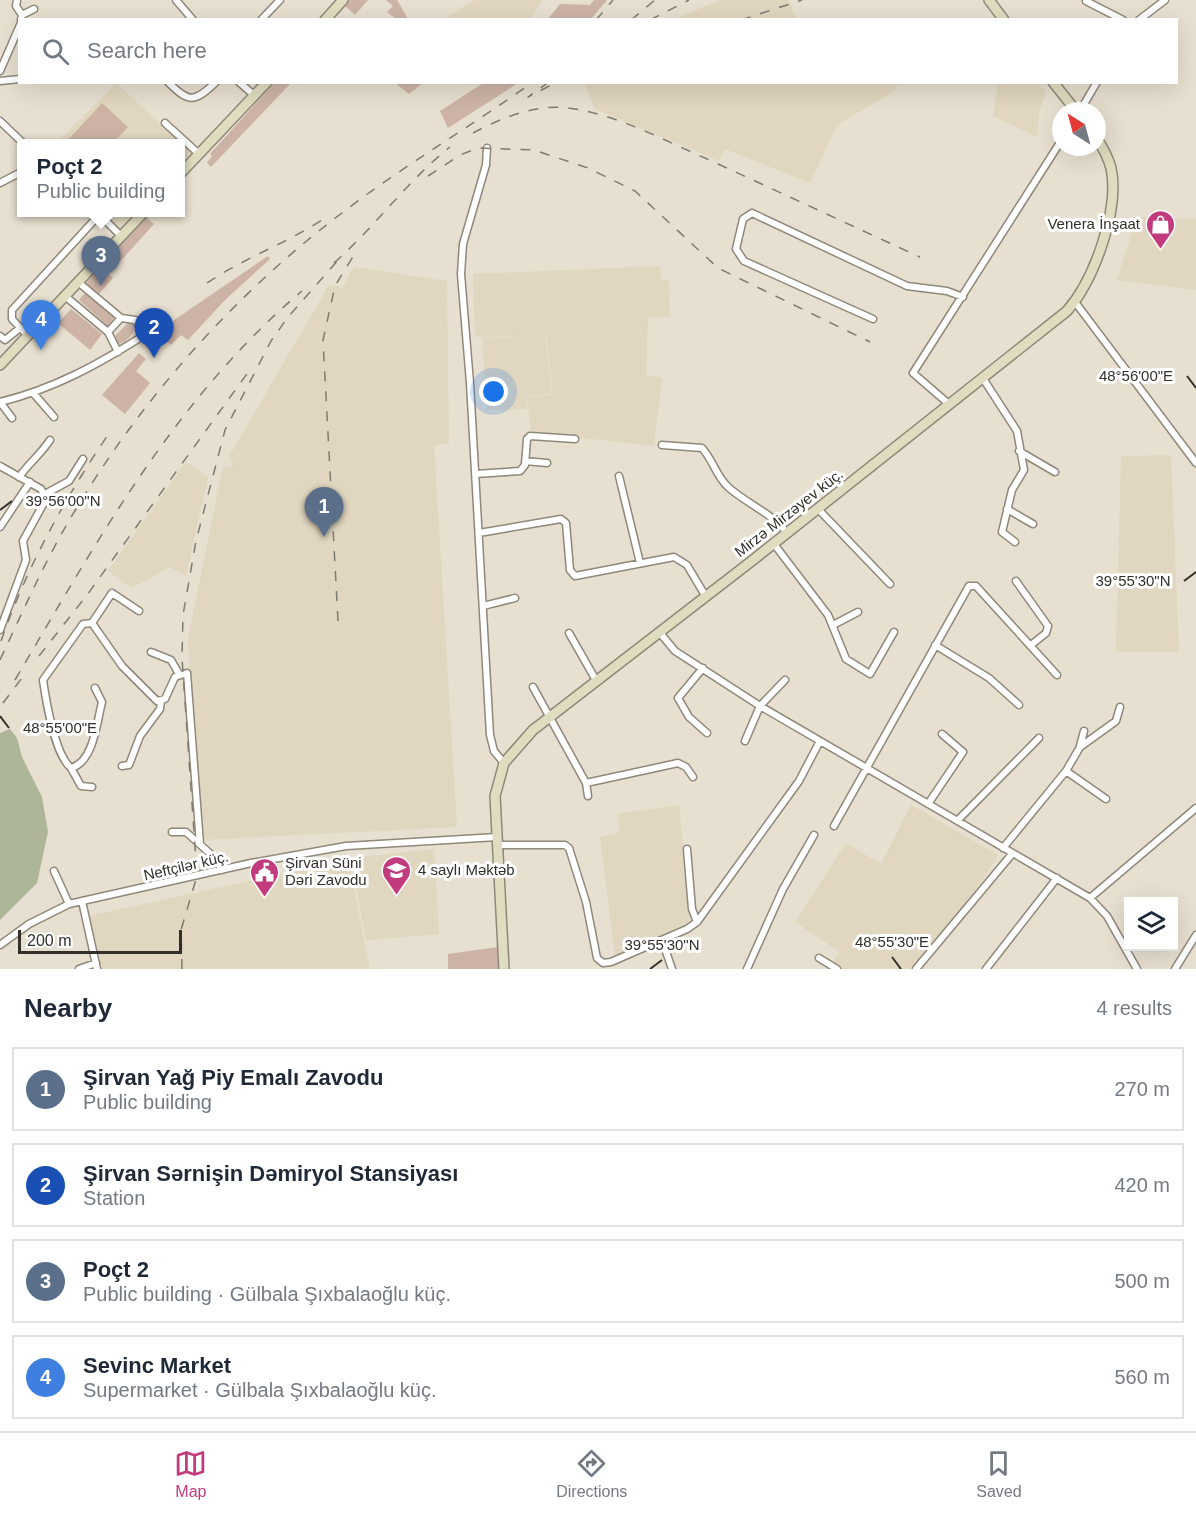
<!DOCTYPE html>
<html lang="en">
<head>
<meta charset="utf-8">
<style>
  body { margin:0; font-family:Arial,sans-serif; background:#f6f6f7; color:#1f2937 }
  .controls { position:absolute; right:18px; bottom:18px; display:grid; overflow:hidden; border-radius:0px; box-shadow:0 6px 24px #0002 }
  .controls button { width:54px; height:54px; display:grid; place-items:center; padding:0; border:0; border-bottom:2px solid #e0e1e3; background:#fff; color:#1f2937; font:30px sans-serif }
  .compass { position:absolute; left:1052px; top:102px; width:54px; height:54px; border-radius:50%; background:#fff; box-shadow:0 6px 24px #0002; rotate:324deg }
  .scale { position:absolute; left:18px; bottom:15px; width:164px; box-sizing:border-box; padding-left:6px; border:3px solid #33302a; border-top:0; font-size:16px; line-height:21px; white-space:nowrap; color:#33302a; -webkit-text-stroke:4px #fff; paint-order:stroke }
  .you { position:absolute; left:494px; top:392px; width:21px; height:21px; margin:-15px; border:4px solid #fff; border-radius:50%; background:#1a73e8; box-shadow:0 0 0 9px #1a73e833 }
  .badge { display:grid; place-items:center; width:39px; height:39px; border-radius:50%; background:#c13b7d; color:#fff; font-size:20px; font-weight:700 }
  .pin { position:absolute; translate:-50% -50px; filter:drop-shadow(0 2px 3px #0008) }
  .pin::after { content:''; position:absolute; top:32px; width:21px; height:18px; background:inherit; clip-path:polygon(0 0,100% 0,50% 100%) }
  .popup { position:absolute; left:17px; top:139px; width:168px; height:78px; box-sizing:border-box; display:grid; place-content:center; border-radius:0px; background:#fff; filter:drop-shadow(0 2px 4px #0005); font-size:20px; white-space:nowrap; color:#747a83 }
  .popup b { font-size:22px; color:#1f2937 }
  .popup::after { content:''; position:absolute; left:50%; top:100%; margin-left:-12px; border:12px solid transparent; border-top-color:#fff }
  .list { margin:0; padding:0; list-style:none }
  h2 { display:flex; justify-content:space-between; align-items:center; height:78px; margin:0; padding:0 24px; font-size:26px }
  h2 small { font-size:20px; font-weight:400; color:#747a83 }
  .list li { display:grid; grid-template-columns:39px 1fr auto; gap:18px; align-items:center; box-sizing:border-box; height:84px; margin:0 12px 12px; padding:0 12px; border:2px solid #e0e1e3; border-radius:0px }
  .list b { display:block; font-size:22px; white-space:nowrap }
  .list p { margin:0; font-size:20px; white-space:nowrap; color:#747a83 }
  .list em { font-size:20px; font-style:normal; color:#747a83 }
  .icon { flex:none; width:33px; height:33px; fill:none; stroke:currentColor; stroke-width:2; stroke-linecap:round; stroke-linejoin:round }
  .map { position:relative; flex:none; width:1196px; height:969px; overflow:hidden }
  .search { position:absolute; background:#fff; box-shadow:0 6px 24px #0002; left:18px; right:18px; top:18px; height:66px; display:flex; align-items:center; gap:15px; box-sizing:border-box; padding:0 21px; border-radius:0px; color:#747a83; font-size:22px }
  .sheet { height:462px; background:#fff }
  nav { display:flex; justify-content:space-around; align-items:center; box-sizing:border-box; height:84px; border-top:2px solid #e0e1e3; background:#fff; font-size:16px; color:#747a83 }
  nav a { display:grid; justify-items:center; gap:3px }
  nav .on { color:#c13b7d }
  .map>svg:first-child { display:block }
</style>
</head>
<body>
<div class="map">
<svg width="1196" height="969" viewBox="0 0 1196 969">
  <rect width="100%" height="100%" fill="#e7dfcf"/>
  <path fill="#e1d6bf" d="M475,0h68l-13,19h-79l-2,-3z
    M720,0h69l7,19h-122z
    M116,83l75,69 -10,11 -1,-19h-124z
    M584,83h315l-6,9 -56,33 -27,58 -85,-34 -6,12 -124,-52z
    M998,83h41l7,9 -7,21 -2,24 -44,-21z
    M103,213h31l-14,15z
    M1137,217l59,2v71l-79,-10z
    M660,266l1,14h8l1,37 -22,1 -2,57 16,3 -8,68 -123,-14 -4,-34 26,-4 -7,-59 -71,2 -2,-63z
    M354,267l93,14 2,162 -15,3 23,381 -257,13 -12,-202 35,-171 10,-1 -3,-11 99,-170 13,3z
    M545,335l7,58 -26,4 1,12 -40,1 -5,-72z
    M1171,455l8,197h-63l5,-196z
    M186,462l22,15 -22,99 -16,-9 -38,21 -24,-17z
    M679,805l11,116 -75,36 -15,-120 20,-5 -3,-18z
    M911,805l87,50 -25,39 -61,75h-68l-11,-7 7,-10 -45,-30 51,-79 35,21z
    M434,849l5,85 -73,6 -15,-82z
    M348,859l22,110h-269l-12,-53z"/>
  <path fill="#ccb3a6" d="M349,0h19l-13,15 -11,-10z
    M386,0h11l11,19h-12l-9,-7 6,-6z
    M594,0h13l-16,19h-43l12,-15 30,1z
    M485,82l33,1 -70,45 -8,-17z
    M274,83h17l-80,84 -4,-4 5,-7 -2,-2z
    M395,83h28l-14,11z
    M102,103l26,24 -15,16h-48z
    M146,217l8,7 -45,50 4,4 -15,17 -12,-12z
    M268,256l2,3 -46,42 -36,39 -7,-5 -10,10 -7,-6 -12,13 -7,-6 19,-19z
    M86,292l29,25 -7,9 -29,-26z
    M71,309l31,25 -12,16 -32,-27z
    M129,322l6,3c0,8 -9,18 -17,19l-3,-2 1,-7z
    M139,353l7,6 -10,12 14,12 -25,31 -23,-19z
    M498,947l1,22h-51v-15z"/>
  <path fill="#adb699" d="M10,729l7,9 5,19 20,40 6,35 -11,51 -37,37v-187z"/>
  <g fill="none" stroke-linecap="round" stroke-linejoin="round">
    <defs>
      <path id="street" d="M17,0l-1,6 6,9 -1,5
        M176,0l17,20
        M1086,1l37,19
        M22,15l12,-6
        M261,20l19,-20
        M1139,20l26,-20
        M0,71l20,-46
        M0,81l20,-2
        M168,82c21,21 26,21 48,0
        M239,82l16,14
        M1080,111l17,-29
        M0,121l24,23
        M165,123l34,31
        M487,148l-1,17 -23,79 -2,30 9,109 20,352 4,16 10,12
        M0,183l21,-11
        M98,213l23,23
        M65,296l43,36 10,20
        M1075,302l121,161
        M873,319l-129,-58 -8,-12 7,-30 9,-6 155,73 40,5 16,6
        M108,332l13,-14
        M0,336l5,4 15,-12
        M28,336l-16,-17v-9l87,-95
        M984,380l33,51 7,39 -12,20 -10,42 13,10
        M34,394l20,23
        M0,402c54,-13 99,-38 146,-68l-11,-14 -14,-2 -43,-36
        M0,402l12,16
        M950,405l-37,-32 148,-232
        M662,445l40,3c11,12 14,28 26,39 19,17 44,26 59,46
        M1019,451l36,21
        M525,461l22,2
        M0,466l41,23 5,10 -23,42 3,19 -26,70
        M475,474l45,-3 5,-6 2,-26 3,-3 45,3
        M619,476l21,87
        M19,477c10,-14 22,-23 31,-37
        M45,494l24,-13 14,-22
        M818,509l72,75
        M1007,509l26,15
        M0,527l30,-45
        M479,533l82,-14 5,4 4,47 5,6 99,-19 13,8 19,32
        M774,544l54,71 18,44 24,15 24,-42
        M1016,581l32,45 -2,7 -15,12
        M483,606l32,-8
        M92,623l20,-30 27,18
        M833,625l25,-13
        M569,633l28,49
        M660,633l15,18 85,55 330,192 17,18 30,53
        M935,645l54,33 30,27
        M151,652l20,8 8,14
        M703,668l-25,30 11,19 18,16
        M533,687l53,96 92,-20 8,4 7,10
        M95,688l7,14c-5,19 -8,60 -31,66 -16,-13 -25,-67 -28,-88l40,-56 9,-1 30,43 35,35 8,-2 10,-22 12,-4 13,171
        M745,741l15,-35 25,-26
        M1080,746l4,-15
        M122,766l7,-1 11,-29 20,-27 1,-8
        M71,768l10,18 11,1
        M1066,771l40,28
        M586,783l2,13
        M928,804l35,-52 -21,-18
        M958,820l81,-82
        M834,826l135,-240h7l81,89
        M172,832h14l28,25 8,13
        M497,845h68l4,3 17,54 11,56 6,5 8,-1 76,-33 10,-7 102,-141 21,-40
        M1003,848l63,-77 14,-24 36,-26 4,-14
        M687,849l5,60 5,13
        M54,871l15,33
        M1090,898l106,-90
        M82,901l15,68
        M662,940l10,29
        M0,945l29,-21 40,-20 182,-41 95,-17 151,-9
        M819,958l18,11
        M79,969l17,-6
        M747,969l36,-80 31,-54
        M916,969l96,-115
        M986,969l71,-91
        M1175,969l21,-34"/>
      <path id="secondary" d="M989,0l15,20
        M325,20l18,-20
        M1053,82l23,29
        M180,174l87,-92
        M0,365l144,-153
        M504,969l-9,-173 9,-33 29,-33 220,-170 314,-249c27,-31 53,-102 44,-143 -3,-11 -8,-20 -14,-29"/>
    </defs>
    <use href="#street" stroke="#8f887a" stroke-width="9"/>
    <use href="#secondary" stroke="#8f887a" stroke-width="12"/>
    <use href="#street" stroke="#fff" stroke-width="6"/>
    <use href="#secondary" stroke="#dfdcbf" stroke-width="9"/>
    <path stroke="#807b71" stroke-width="1.5" stroke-dasharray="10 10" stroke-linecap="butt" d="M596,20l17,-20
      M631,20l24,-20
      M650,20l39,-20
      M741,20l61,-20
      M549,82l-21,15 29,-15
      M473,133c28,-15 62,-29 95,-25 48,6 93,31 137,50 72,33 143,66 215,99
      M428,176l32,-21 18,-7 56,2 54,18 47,23 83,77 152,74
      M334,263c41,-36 73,-82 116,-116
      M207,283c37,-25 78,-39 115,-63
      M338,621l-15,-281 12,-54 22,-36
      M1,641c27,-77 65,-145 111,-212
      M39,656l48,-61 162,-224
      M0,660c24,-51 46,-102 76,-151 67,-112 161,-217 266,-296 61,-47 128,-86 191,-131
      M15,680c82,-139 162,-284 287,-389
      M3,703l22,-29
      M182,969l-1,-39 16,-54 -15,-218 1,-43 13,-74 29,-111 46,-89 17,-24 51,-58"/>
  </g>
  <path fill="none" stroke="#33302a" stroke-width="2" d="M1187,376l9,12M0,510l12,-9M1184,581l12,-9M0,716l9,12M892,957l9,12M650,969l12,-9"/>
  <defs>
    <symbol id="shop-pin" viewBox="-11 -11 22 30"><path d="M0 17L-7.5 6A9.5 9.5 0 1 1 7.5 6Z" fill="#c13b7d" stroke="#fff"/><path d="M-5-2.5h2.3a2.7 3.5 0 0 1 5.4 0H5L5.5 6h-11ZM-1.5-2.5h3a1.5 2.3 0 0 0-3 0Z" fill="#fff"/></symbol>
    <symbol id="school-pin" viewBox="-11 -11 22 30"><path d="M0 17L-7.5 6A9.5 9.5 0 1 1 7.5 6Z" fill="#c13b7d" stroke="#fff"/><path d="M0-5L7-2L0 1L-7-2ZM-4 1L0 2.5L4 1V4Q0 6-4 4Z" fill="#fff"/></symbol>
    <symbol id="civic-pin" viewBox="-11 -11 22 30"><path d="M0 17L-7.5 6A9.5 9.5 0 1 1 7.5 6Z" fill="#c13b7d" stroke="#fff"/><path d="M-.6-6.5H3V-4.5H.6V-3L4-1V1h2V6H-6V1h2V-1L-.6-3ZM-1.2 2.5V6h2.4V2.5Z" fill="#fff"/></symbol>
  </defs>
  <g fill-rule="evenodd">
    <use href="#shop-pin" x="1144" y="208" width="33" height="45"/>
    <use href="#school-pin" x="380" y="854" width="33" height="45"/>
    <use href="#civic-pin" x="248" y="856" width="33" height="45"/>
  </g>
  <g text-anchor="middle" stroke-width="6" stroke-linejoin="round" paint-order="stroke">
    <g font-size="15" fill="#33302a" stroke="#fff" text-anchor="start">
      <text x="1140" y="229" text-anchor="end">Venera İnşaat</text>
      <text x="285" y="868">Şirvan Süni<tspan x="285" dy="17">Dəri Zavodu</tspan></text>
      <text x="418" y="875">4 saylı Məktəb</text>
    </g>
    <g font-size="15" fill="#33302a" stroke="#fff">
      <text transform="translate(789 513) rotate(-38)" y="5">Mirzə Mirzəyev küç.</text>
      <text transform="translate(186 866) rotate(-13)" y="5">Neftçilər küç.</text>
    </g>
  </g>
  <g font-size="15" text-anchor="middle" fill="#33302a" stroke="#fff" stroke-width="6" stroke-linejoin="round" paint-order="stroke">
    <text x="1136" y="381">48°56'00"E</text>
    <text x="63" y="506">39°56'00"N</text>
    <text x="1133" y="586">39°55'30"N</text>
    <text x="60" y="733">48°55'00"E</text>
    <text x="892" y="947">48°55'30"E</text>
    <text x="662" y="950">39°55'30"N</text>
  </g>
</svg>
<div class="controls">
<button><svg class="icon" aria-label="layers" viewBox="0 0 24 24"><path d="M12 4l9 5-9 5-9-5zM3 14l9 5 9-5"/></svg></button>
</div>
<svg class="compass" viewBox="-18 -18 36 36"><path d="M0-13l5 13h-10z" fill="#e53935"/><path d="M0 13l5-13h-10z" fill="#747a83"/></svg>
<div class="scale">200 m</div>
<div class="you"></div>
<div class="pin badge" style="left:324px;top:537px;background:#5c6f8a">1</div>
<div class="pin badge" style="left:154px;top:358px;background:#1a4fb4">2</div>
<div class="pin badge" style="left:101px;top:286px;background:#5c6f8a">3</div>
<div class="popup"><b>Poçt 2</b>Public building</div>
<div class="pin badge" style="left:41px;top:350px;background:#3f7fe0">4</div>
<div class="search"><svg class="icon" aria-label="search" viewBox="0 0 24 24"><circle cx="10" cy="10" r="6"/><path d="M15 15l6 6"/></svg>Search here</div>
</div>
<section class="sheet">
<h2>Nearby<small>4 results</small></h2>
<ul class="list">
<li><span class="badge" style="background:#5c6f8a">1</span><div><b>Şirvan Yağ Piy Emalı Zavodu</b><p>Public building</p></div><em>270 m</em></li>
<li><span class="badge" style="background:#1a4fb4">2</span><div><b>Şirvan Sərnişin Dəmiryol Stansiyası</b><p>Station</p></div><em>420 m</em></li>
<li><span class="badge" style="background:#5c6f8a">3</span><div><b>Poçt 2</b><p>Public building · Gülbala Şıxbalaoğlu küç.</p></div><em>500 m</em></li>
<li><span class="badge" style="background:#3f7fe0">4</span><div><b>Sevinc Market</b><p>Supermarket · Gülbala Şıxbalaoğlu küç.</p></div><em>560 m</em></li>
</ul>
</section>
<nav>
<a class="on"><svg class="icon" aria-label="map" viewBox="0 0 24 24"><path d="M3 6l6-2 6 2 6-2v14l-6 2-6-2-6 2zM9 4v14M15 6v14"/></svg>Map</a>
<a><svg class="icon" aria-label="directions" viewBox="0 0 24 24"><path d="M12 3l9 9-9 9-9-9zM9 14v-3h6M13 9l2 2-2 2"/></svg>Directions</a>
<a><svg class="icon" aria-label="saved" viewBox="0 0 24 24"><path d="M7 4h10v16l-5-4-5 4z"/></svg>Saved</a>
</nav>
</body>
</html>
